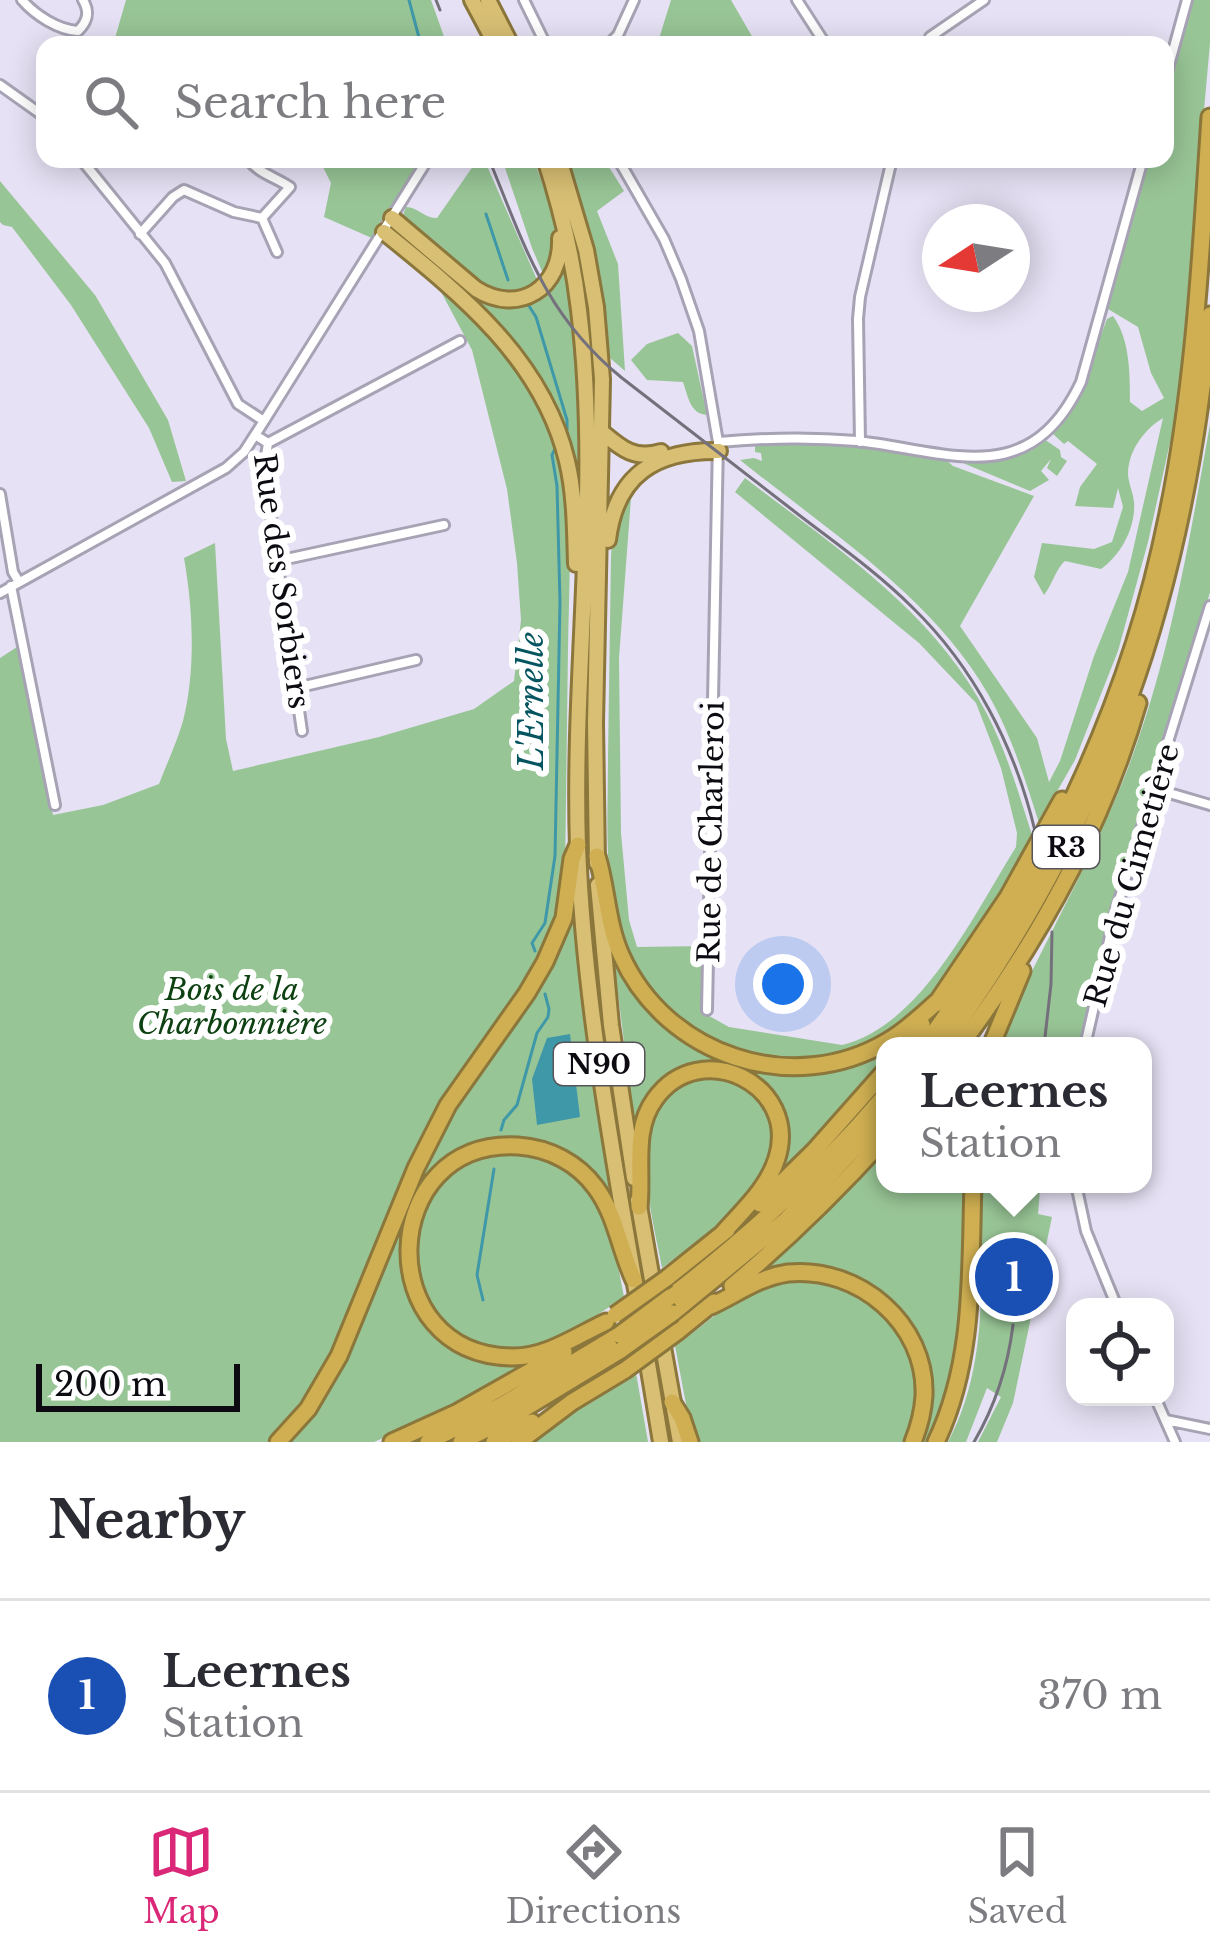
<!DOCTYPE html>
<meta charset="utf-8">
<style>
body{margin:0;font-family:"Libre Baskerville",serif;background:#f2f2f3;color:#2b2b33}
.controls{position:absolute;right:36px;bottom:36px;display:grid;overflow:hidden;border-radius:24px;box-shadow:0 6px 30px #0003}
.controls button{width:108px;height:108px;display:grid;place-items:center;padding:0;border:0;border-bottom:3px solid #e1e1e2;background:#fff;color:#2b2b33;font:60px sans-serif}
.compass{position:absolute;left:922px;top:204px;width:108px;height:108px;border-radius:50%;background:#fff;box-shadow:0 6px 30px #0003;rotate:258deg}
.scale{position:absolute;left:36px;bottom:30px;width:204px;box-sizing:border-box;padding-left:12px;border:6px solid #0d0b11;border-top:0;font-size:33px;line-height:42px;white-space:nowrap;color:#0d0b11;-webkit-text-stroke:9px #fff;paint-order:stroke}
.you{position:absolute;left:783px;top:984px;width:42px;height:42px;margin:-30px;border:9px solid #fff;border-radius:50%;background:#1a73e8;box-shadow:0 0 0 18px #1a73e833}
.badge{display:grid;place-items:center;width:78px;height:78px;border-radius:50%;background:#db2777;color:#fff;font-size:39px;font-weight:700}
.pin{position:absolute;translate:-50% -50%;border:6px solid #fff;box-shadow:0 3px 12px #0006}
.popup{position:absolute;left:876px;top:1037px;width:276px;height:156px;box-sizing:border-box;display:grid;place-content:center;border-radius:24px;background:#fff;filter:drop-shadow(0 3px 9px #0005);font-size:39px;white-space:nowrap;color:#7c7c81}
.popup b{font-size:45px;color:#2b2b33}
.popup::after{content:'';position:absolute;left:50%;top:100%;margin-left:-24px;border:24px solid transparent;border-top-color:#fff}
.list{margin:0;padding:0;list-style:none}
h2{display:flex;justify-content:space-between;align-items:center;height:156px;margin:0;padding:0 48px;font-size:51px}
h2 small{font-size:39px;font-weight:400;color:#7c7c81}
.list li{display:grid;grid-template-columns:78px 1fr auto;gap:36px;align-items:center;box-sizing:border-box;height:192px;padding:0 48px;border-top:3px solid #e1e1e2}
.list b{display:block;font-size:45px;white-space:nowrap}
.list p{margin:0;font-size:39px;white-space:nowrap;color:#7c7c81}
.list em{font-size:39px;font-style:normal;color:#7c7c81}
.icon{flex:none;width:66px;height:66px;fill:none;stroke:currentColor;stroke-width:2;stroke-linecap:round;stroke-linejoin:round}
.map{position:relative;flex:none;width:1210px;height:1442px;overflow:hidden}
.search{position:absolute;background:#fff;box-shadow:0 6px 30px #0003;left:36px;right:36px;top:36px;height:132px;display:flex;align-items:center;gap:30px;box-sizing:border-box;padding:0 42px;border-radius:24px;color:#7c7c81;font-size:45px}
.sheet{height:348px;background:#fff}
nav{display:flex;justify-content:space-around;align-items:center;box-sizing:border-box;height:168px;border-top:3px solid #e1e1e2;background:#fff;font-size:33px;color:#7c7c81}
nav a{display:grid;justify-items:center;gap:6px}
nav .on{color:#db2777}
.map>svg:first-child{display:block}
</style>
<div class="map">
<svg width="1210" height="1442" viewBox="0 0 1210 1442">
<rect width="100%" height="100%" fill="#e6e1f4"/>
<path fill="#98c596" d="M126,0h305l16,45h-334z
M671,0h60l26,45h-100z
M1191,0h19v43l-33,368 -29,131 -30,109 -43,109 -36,63c-14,-44 -28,-89 -51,-129 -56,-98 -161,-164 -248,-234l14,-2 8,3 -1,-8 -6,-1v-9c64,-3 128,5 191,17l7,6 81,30 -74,130 77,112 12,44 11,-21 34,-105 34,-84 35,-154c-18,11 -34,31 -35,55 0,9 5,19 6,29 2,25 -13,53 -33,67l-36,-8c-8,6 -13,24 -21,34l-10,-18 8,-34 52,6 18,-7 11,-35 -5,-19 -5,20 -38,-2 5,-19 17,-23 -29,-23 -4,3 -12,-11 21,-24 34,-90 6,-3c17,23 17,58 17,86l12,9 22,-13 -13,-25 -13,-46 -30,-18 40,-150h17v-65z
M319,159h104l-49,80 -50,-22 7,-34z
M478,159h6l54,123c-36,27 -64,-3 -92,-26 -15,-12 -31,-24 -44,-38l4,-11c12,0 19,12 31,11z
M502,159h32c8,28 29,69 20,99 -2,7 -7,12 -10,18l-12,-28z
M568,159h36l20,32 -27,20 21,53 7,107 -15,-13 -10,-81z
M0,181l95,114 73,125 18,61 -14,1 -23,-54 -78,-123 -59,-78 -9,-2 -3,-3z
M395,228l82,66 37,9 50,-45 13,109 1,136 -35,-114 -152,-157z
M439,288c43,39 86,78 109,134 29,71 21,150 20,226 -1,76 -2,152 -3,228l-5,33 -9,27 -16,30 -91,135 -119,266c-16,28 -34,53 -58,75h-267v-784l17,-11 36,168 50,-10 56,-21c8,-21 18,-42 24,-63 13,-52 10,-112 1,-163l31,-15 11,196 7,32 146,-34 95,-28 40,-28 7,-61 -4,-57 -10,-74 -35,-139z
M678,333l14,13 15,69c-17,-1 -19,-19 -24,-33l-36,-2 -16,-20 16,-16z
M1210,424v168l-30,108 -45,131 -26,93 -27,122h-85c39,-90 89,-174 126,-265 45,-113 66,-237 87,-357z
M1044,439l16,11 1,7 6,4 -10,15 -10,-8 4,-9 -10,12 8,9 -19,11 -67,-28 45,-6z
M745,478c90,69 189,133 242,236 20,39 32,80 45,121 -17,36 -37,69 -59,103 -12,17 -22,36 -35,53 -37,45 -95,71 -152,69 -27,-1 -56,-7 -78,-21 -39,-25 -73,-56 -87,-101 -18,-59 -13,-121 -13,-181 1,-67 2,-134 3,-201l2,-28 19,-43 -13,173 2,175 8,87 8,27 67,-1 -2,66 27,15 113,18c80,-19 133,-133 174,-198l1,-14 -16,-65 -25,-65 -57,-60 -184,-151z
M573,904l13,136 26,168 -10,-17 -63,-45 -92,17 -44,80 3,37 37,57 102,19 -96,53 -75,33h-92l18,-19 117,-249z
M611,938l42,73 101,56 131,-20v15l-75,85 -42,41 16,-42 -29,-66 -71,-10 -48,67z
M724,1075c7,4 18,7 25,13 2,1 10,12 12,14 49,67 -54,132 -99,166 -10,-57 -44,-165 33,-191 8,-2 20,-1 29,-2z
M885,1148v36h84l-8,161 -30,97h-14l7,-21 -9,-80 -61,-61 -102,-1z
M528,1153c78,25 82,72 96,144l-52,35 -36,15 -19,4 -51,-11 -24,-17 -26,-46v-53l20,-37 13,-12 27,-16 15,-5z
M980,1184h77l-3,9 -14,-3 -2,24 14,3 -39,186 -16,39h-19l23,-45 -14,-9 -21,54h-18c42,-78 33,-172 32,-258z
M787,1279c12,1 25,0 38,2 9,2 17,7 26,11 59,27 78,91 56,150h-210l-8,-22 -14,-74c38,-27 63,-55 112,-67z
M636,1373l12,69h-120l29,-21z"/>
<path fill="#3f98a8" d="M570,1034l10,83 -43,8 -5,-46 15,-41z"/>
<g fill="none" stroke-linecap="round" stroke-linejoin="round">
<path stroke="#3f98a8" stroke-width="3" d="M409,0l12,45
M486,214l22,66
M529,306l7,11 31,103v10
M535,951l-3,-8 13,-20 10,-67 5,-254 -3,-116 -5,-31 3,-6
M501,1130l3,-10 13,-15 20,-72 11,-16 1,-8 -4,-15
M483,1300l-6,-25 17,-106"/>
<defs>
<path id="minor" d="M22,0c13,15 36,30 56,31 10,-10 12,-19 5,-31
M524,0l22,45
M797,0l29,45
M930,37l54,-37
M608,45l10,-10 16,-35
M1165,80l22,-80
M0,85l45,32
M81,159l84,104 73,141 26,17
M618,159l46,80 17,40 18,52 19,111 -11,568
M262,218l15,34
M140,234l33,-37 11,-7 50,22 28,6 28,-31c-15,-10 -32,-14 -42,-28
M255,435l13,8 -4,26 38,262
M719,442c45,-4 92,-5 138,-1 92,10 172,51 224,-59l62,-223
M860,442l-2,-123 2,-22 32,-138
M268,443l192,-102
M0,494l13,78 6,10
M277,561l167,-36
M11,586l44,219
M0,593l226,-125 18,-16 20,-31 164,-262
M296,688l120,-28
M1152,788l58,17
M1085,1046l31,-136 94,-304
M1076,1184l10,47 31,76
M1155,1397l20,45
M1166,1420l44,9"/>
<path id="trunk" d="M472,0l24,45
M488,0l23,45
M545,159c16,49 28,99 34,151 22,178 -7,358 -1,537 6,154 35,307 61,460
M559,159l27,91 10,57 6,72 -7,344 2,140
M392,218l84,71c43,27 86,-1 84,-51
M384,232c78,63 159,128 183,229 8,33 8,69 9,103
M603,433c19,16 32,27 58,19
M608,540c8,-66 48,-90 111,-89
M598,885l13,140 23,153
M638,1200l17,97
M661,1336l19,106
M645,1346l16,96"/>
<path id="motorway" d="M597,856c10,33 10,68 24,99 45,101 172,143 267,86 19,-11 35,-27 51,-41
M936,1004l72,-107 54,-97
M905,1046l17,-22
M924,1046c116,-158 204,-335 243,-528 28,-132 34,-267 43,-401
M942,1046c165,-226 243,-453 268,-731
M960,1046c77,-103 142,-219 178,-343
M991,1046l31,-75
M760,1204l55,-54 70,-79
M639,1207c4,-36 -7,-77 16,-108 45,-63 145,-15 122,59 -9,30 -34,52 -54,75
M667,1278l60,-48
M732,1286c55,-46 105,-95 153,-148
M670,1297c79,-61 151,-126 215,-202
M711,1306c26,-12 48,-29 77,-33 71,-7 139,51 136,123 -1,16 -5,31 -11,46
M673,1313l113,-93 99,-103
M606,1322c-30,14 -59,35 -93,35 -143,-1 -136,-219 5,-211 31,2 60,17 78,42 20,27 24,62 38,92
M677,1332l37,-30
M672,1402l10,16 8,24
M278,1442l30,-33 31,-53 77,-188 32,-63 79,-112 18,-31 19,-44 8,-59 6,-14
M392,1442l66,-30 106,-60
M428,1442l74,-37 117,-70
M461,1442l48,-24 112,-68
M494,1442l38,-20
M519,1442l53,-40 53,-32
M936,1442c39,-82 34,-170 37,-258"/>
</defs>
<use href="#minor" stroke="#a7a3b4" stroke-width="14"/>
<use href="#trunk" stroke="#8b763b" stroke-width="20"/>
<use href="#motorway" stroke="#8b763b" stroke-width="21"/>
<use href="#minor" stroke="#fff" stroke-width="8"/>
<use href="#trunk" stroke="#d8bf74" stroke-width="14"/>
<use href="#motorway" stroke="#cfaf52" stroke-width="15"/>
<path stroke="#74717d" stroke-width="3" d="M436,0l4,10
M489,159c36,88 56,156 133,219 56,43 112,87 168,130 41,32 85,62 122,99 62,60 103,140 123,224
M1044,1046l7,-62 1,-52
M1028,1199l2,-15
M974,1442c21,-36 34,-76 39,-117"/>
<defs>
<path id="motorway-bridge" d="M615,1315l52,-37
M619,1335l51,-38
M621,1350l52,-37
M625,1370l52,-38"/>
</defs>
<use href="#motorway-bridge" stroke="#8b763b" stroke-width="21" stroke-linecap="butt"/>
<use href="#motorway-bridge" stroke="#cfaf52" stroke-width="15"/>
</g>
<g text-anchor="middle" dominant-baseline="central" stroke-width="12" stroke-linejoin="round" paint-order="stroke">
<g fill="#fff" stroke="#565458" stroke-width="3">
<rect x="1033" y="826" width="66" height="42" rx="9"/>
<rect x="554" y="1043" width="90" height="42" rx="9"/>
</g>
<g font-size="27" font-weight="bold" fill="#0d0b11">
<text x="1066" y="847">R3</text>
<text x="599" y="1064">N90</text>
</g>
<g font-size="30" fill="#0d0b11" stroke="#fff">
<text transform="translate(282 581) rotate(82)">Rue des Sorbiers</text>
<text transform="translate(711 832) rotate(-89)">Rue de Charleroi</text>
<text transform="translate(1132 875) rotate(-74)">Rue du Cimetière</text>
</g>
<g font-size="30" font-style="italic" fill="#0d4111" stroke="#fff">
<text x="232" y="989">Bois de la<tspan x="232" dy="34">Charbonnière</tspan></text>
</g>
<g font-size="33" font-style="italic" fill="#055561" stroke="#fff">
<text transform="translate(531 701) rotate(-90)">L'Ernelle</text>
</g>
</g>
</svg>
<div class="controls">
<button><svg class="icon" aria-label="locate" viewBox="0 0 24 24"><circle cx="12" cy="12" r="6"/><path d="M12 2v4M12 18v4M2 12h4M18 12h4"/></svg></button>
</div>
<svg class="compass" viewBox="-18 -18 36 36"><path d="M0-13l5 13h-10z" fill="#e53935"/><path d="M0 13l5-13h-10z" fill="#7c7c81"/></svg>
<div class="scale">200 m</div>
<div class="you"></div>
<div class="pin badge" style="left:1014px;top:1277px;background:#1a4fb4">1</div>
<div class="popup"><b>Leernes</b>Station</div>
<div class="search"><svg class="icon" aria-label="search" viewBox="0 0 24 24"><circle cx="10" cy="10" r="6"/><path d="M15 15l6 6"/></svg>Search here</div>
</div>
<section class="sheet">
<h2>Nearby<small></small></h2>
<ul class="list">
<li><span class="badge" style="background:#1a4fb4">1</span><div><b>Leernes</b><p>Station</p></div><em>370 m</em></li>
</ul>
</section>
<nav>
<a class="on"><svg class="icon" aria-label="map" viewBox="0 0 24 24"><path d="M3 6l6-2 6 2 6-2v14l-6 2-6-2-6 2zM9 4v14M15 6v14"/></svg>Map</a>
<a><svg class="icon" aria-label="directions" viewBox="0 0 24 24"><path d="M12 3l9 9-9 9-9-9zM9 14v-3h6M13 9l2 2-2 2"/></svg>Directions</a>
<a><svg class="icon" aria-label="saved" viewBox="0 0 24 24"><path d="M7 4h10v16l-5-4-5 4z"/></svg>Saved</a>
</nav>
